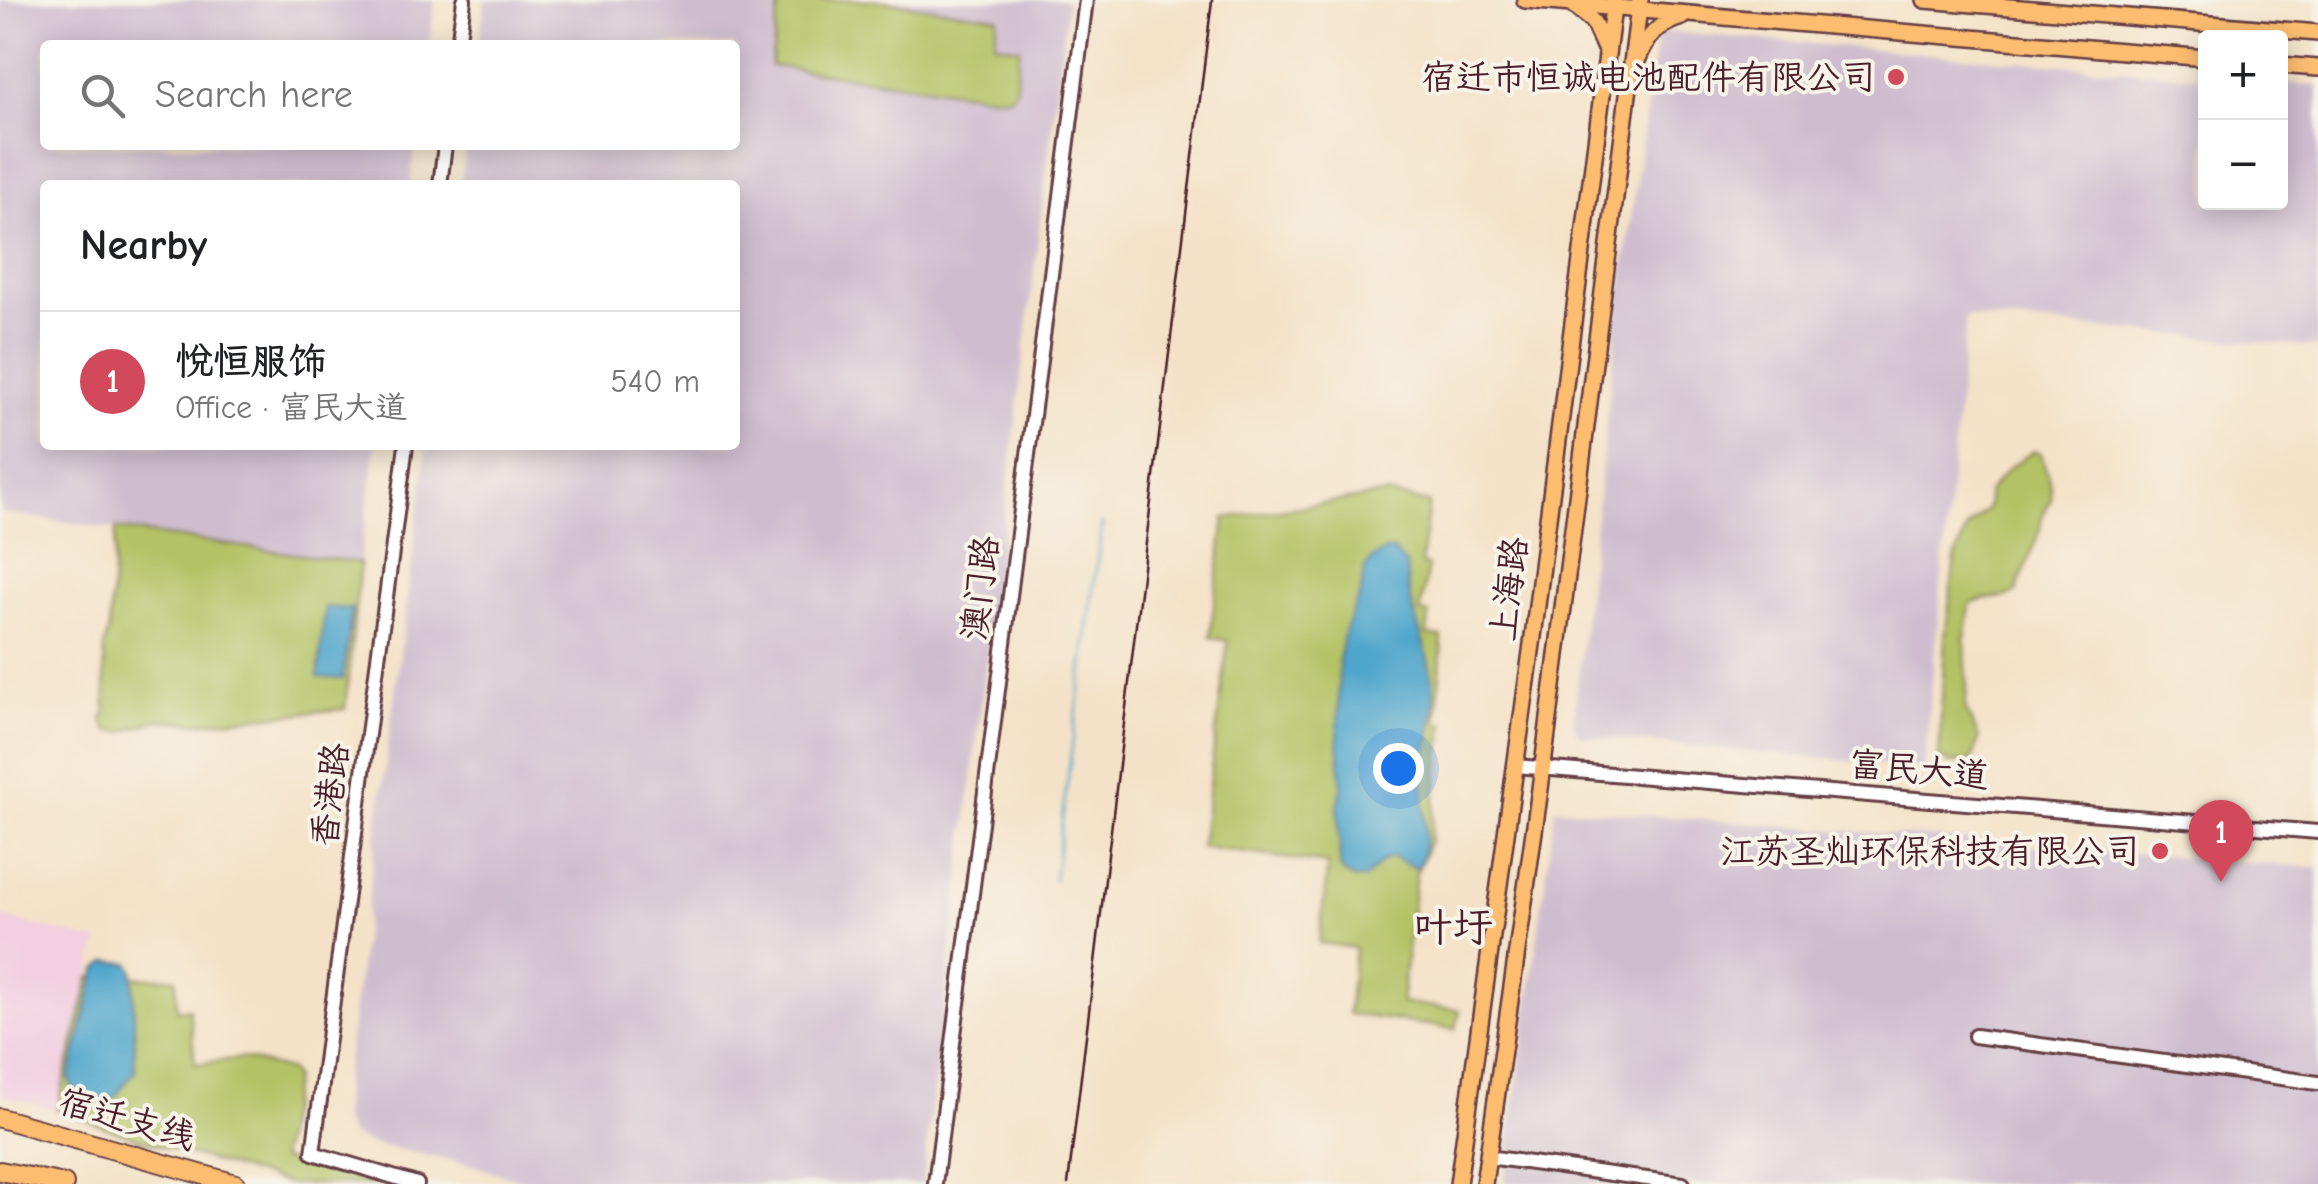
<!DOCTYPE html>
<meta charset="utf-8">
<style>
body{margin:0;font-family:"Comic Neue","LXGW WenKai TC",sans-serif;background:#f2f2f2;color:#202124}
.controls{position:absolute;right:30px;top:30px;display:grid;overflow:hidden;border-radius:10px;box-shadow:0 5px 25px #0003}
.controls button{width:90px;height:90px;display:grid;place-items:center;padding:0;border:0;border-bottom:2px solid #e0e0e0;background:#fff;color:#202124;font:50px sans-serif}
.you{position:absolute;left:1398px;top:768px;width:35px;height:35px;margin:-25px;border:8px solid #fff;border-radius:50%;background:#1a73e8;box-shadow:0 0 0 15px #1a73e833}
.badge{display:grid;place-items:center;width:65px;height:65px;border-radius:50%;background:#d1495b;color:#fff;font-size:32px;font-weight:700}
.pin{position:absolute;translate:-50% -82px;filter:drop-shadow(0 2px 5px #0008)}
.pin::after{content:'';position:absolute;top:52px;width:35px;height:30px;background:inherit;clip-path:polygon(0 0,100% 0,50% 100%)}
.list{margin:0;padding:0;list-style:none}
h2{display:flex;justify-content:space-between;align-items:center;height:130px;margin:0;padding:0 40px;font-size:42px}
h2 small{font-size:32px;font-weight:400;color:#757577}
.list li{display:grid;grid-template-columns:65px 1fr auto;gap:30px;align-items:center;box-sizing:border-box;height:140px;padding:0 40px;border-top:2px solid #e0e0e0}
.list b{display:block;font-size:38px;white-space:nowrap}
.list p{margin:0;font-size:32px;white-space:nowrap;color:#757577}
.list em{font-size:32px;font-style:normal;color:#757577}
.icon{flex:none;width:55px;height:55px;fill:none;stroke:currentColor;stroke-width:2;stroke-linecap:round;stroke-linejoin:round}
.map{position:relative;flex:none;width:2318px;height:1184px;overflow:hidden}
.search{position:absolute;background:#fff;box-shadow:0 5px 25px #0003;left:40px;top:40px;width:700px;height:110px;display:flex;align-items:center;gap:25px;box-sizing:border-box;padding:0 35px;border-radius:10px;color:#757577;font-size:38px}
.panel{position:absolute;background:#fff;box-shadow:0 5px 25px #0003;left:40px;top:180px;width:700px;height:270px;border-radius:10px}
.map>svg:first-child{display:block}
</style>
<div class="map">
<svg width="2318" height="1184" viewBox="0 0 2318 1184">
<rect width="100%" height="100%" fill="#f7f3e8"/>
<filter id="ink" filterUnits="userSpaceOnUse"><feTurbulence type="fractalNoise" baseFrequency=".01" numOctaves="2"/><feDisplacementMap in="SourceGraphic" scale="20" xChannelSelector="R" yChannelSelector="G"/><feConvolveMatrix kernelMatrix="1 2 1 2 8 2 1 2 1" color-interpolation-filters="sRGB"/></filter>
<filter id="wash" filterUnits="userSpaceOnUse"><feTurbulence type="fractalNoise" baseFrequency=".0048" numOctaves="4" result="noise"/><feDisplacementMap in="SourceGraphic" scale="40" xChannelSelector="R" yChannelSelector="G"/><feGaussianBlur stdDeviation="2.25" result="paint"/><feColorMatrix in="noise" values="0 0 0 0 0 0 0 0 0 0 0 0 0 0 0 0 0 1.4 0 .05"/><feComposite in="paint" operator="in"/></filter>
<g filter="url(#wash)">
<rect width="100%" height="100%" fill="#f4e2c8"/>
<path fill="#f2cfe1" d="M0,916l98,25 -41,169 -57,-15z"/>
<path fill="#cfbdcf" d="M0,0h435l-6,45h-384v100h371l-6,40h-365v260h331l-16,118 -360,-50z
M485,0h581l1,3 -145,1181h-388l-63,-19 -102,-22 -18,-8 -8,-14 1,-36 83,-640h308v-260h-274l5,-40h269v-100h-256z
M1658,31l547,46 1,125h74l1,-119 37,3v261l-352,-30 -42,451 -343,-32 -8,-9 48,-439z
M1555,808l763,60v316h-814z"/>
<path fill="#b3c265" stroke="#7e7048" stroke-width="2.5" d="M780,0h95l123,17 -3,27 25,4 -5,42 -5,7h-11l-228,-31z
M2033,451l8,2 10,35v13l-9,15 -2,13 -24,63c-11,9 -30,3 -46,12l-5,36 2,49 -2,19 14,30 -7,23 -21,2 -12,-4 6,-121 10,-79 12,-31 21,-20v-16l21,-24z
M1387,494l42,9 -8,61 7,2 -8,46 9,2 -2,21 15,2 -5,85 7,2 -14,117 -14,33 -15,129 59,7 -4,19 -108,-15 7,-66 -36,-5 9,-79 -127,-17 27,-206 -18,-4 15,-119z
M116,529l244,34 -15,146 -151,14 -36,-3 -35,12 -15,-1 -6,-12 4,-7 -2,-64 5,-20z
M90,977l86,1 1,32 12,-2 6,56 47,-6 47,12 5,7 -14,82 99,25h-89l-143,-42 -90,-32z"/>
<path fill="#50a6cc" stroke="#4d627c" stroke-width="2.5" d="M1386,551h7l13,13c1,42 21,78 27,120 5,29 -5,56 -9,84 -5,33 9,66 -6,99l-3,1 -23,-11 -9,4 -19,18h-12l-10,-8 -2,-8 -2,-56 4,-20 -4,-47 1,-81 6,-29 15,-35 5,-27 9,-11z
M325,607l27,2 -9,70 -25,-2z
M108,961l21,2 4,7 2,101 -22,28c-21,4 -38,2 -44,-21l28,-109z"/>
<g fill="none" stroke-linecap="round" stroke-linejoin="round">
<path stroke="#50a6cc" stroke-width="2.5" d="M1054,880l48,-356"/>
</g>
</g>
<g filter="url(#ink)">
<g fill="none" stroke-linecap="round" stroke-linejoin="round">
<defs>
<path id="minor" d="M458,45l6,-45
M440,185l5,-40
M406,445l-93,708 104,31
M1515,766l803,66
M1975,1036l343,47
M1488,1157l195,27
M935,1184l151,-1184"/>
<path id="major" d="M1525,0l681,58
M1925,0l393,33
M1574,6l19,16 13,29
M1637,61c9,-24 21,-37 45,-44
M2280,65l38,3
M1458,1184l75,-547 81,-637
M1484,1184l56,-395 100,-789"/>
<path id="highway" d="M0,1118l236,66
M0,1171l64,13"/>
</defs>
<use href="#minor" stroke="#643c43" stroke-width="18"/>
<use href="#major" stroke="#643c43" stroke-width="20"/>
<use href="#highway" stroke="#643c43" stroke-width="22"/>
<use href="#minor" stroke="#fff" stroke-width="12"/>
<use href="#major" stroke="#fcbd6f" stroke-width="15"/>
<use href="#highway" stroke="#fcbd6f" stroke-width="18"/>
<path stroke="#4a1f2b" stroke-width="2.5" d="M1068,1184l144,-1184"/>
</g>
</g>
<g fill="#d1495b" stroke="#f7f3e8" stroke-width="4">
<circle cx="1896" cy="77" r="10"/>
<circle cx="2160" cy="851" r="10"/>
</g>
<g text-anchor="middle" dominant-baseline="central" stroke-width="8" stroke-linejoin="round" paint-order="stroke">
<g font-size="35" fill="#4a1f2b" stroke="#f7f3e8" text-anchor="end">
<text x="1876" y="77">宿迁市恒诚电池配件有限公司</text>
<text x="2140" y="851">江苏圣灿环保科技有限公司</text>
</g>
<g font-size="35" fill="#4a1f2b" stroke="#f7f3e8">
<text transform="translate(980 588) rotate(-83)">澳门路</text>
<text transform="translate(1509 589) rotate(-83)">上海路</text>
<text transform="translate(1919 770) rotate(5)">富民大道</text>
<text transform="translate(330 795) rotate(-83)">香港路</text>
<text transform="translate(127 1119) rotate(16)">宿迁支线</text>
</g>
<g font-size="40" fill="#4a1f2b" stroke="#f7f3e8">
<text x="1453" y="928">叶圩</text>
</g>
</g>
</svg>
<div class="controls">
<button>+</button>
<button>−</button>
</div>
<div class="you"></div>
<div class="pin badge" style="left:2221px;top:882px">1</div>
<div class="search"><svg class="icon" aria-label="search" viewBox="0 0 24 24"><circle cx="10" cy="10" r="6"/><path d="M15 15l6 6"/></svg>Search here</div>
<section class="panel">
<h2>Nearby<small></small></h2>
<ul class="list">
<li><span class="badge">1</span><div><b>悦恒服饰</b><p>Office · 富民大道</p></div><em>540 m</em></li>
</ul>
</section>
</div>
